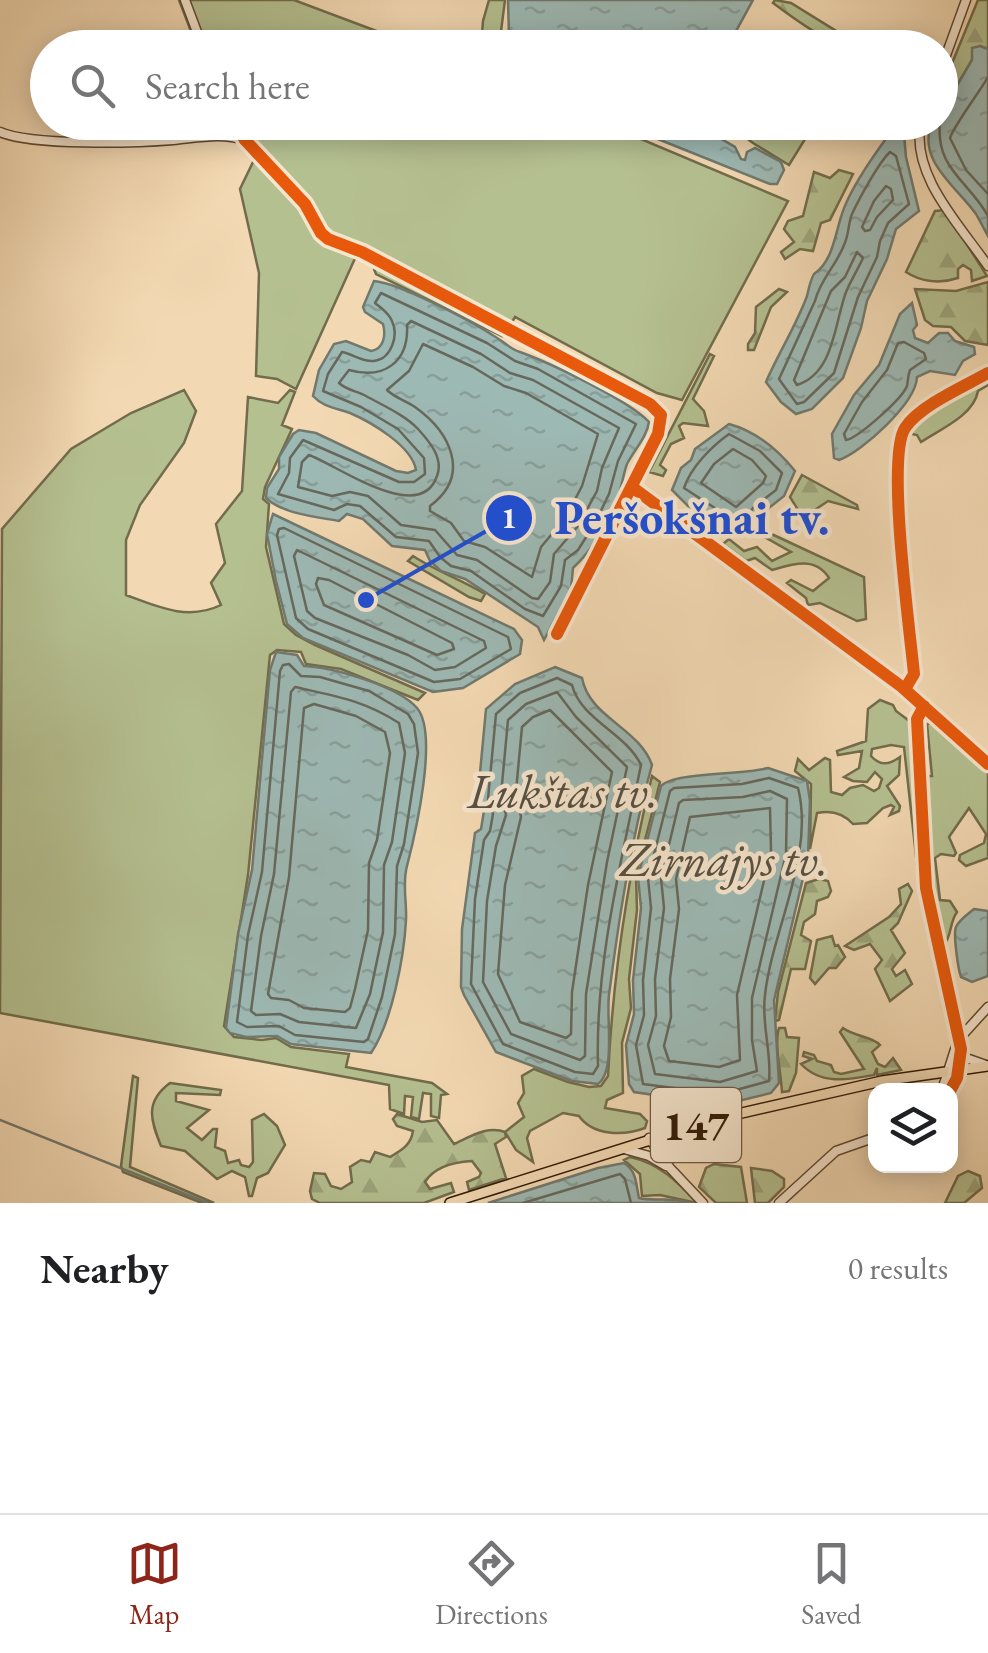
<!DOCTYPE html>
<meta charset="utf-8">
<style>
body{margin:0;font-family:"EB Garamond",serif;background:#f2f2f2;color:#202124}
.controls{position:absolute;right:30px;bottom:30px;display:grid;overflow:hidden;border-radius:20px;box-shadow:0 5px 25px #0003}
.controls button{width:90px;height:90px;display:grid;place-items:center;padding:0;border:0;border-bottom:2px solid #e0e0e0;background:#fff;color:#202124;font:50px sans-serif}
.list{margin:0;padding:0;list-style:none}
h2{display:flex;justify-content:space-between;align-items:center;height:130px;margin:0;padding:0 40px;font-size:42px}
h2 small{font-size:32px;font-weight:400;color:#757577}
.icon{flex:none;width:55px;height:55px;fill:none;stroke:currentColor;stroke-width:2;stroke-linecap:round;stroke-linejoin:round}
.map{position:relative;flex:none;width:988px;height:1203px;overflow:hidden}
.search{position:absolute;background:#fff;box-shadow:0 5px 25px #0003;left:30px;right:30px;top:30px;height:110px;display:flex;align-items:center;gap:25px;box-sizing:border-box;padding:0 35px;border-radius:55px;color:#757577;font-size:38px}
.sheet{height:310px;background:#fff}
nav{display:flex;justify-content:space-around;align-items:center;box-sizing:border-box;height:140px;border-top:2px solid #e0e0e0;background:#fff;font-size:28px;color:#757577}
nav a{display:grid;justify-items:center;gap:5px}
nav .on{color:#8f2418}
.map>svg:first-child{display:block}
</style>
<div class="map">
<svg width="988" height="1203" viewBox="0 0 988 1203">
<defs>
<pattern id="forest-firs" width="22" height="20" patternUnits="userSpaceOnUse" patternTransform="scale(2.5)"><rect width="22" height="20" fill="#b5c091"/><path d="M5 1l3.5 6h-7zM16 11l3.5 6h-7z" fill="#9ca47c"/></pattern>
<pattern id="water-ripples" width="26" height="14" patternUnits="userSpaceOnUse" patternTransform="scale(2.5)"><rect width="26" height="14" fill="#9db9b4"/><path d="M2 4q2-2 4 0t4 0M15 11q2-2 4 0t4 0" fill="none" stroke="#889e99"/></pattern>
</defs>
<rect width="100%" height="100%" fill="#f3d9b3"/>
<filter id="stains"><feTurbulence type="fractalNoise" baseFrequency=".002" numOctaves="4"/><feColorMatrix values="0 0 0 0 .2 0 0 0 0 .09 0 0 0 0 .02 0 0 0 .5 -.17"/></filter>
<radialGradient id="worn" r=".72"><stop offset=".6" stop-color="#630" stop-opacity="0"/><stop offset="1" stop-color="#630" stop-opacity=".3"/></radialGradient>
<path fill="#b5c091" stroke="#726c4c" stroke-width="2.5" d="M179,0h115l125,47h-222z
M489,0h16l-6,47h-18l2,-26z
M275,122l328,1 185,78 -106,199 -25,-7 -142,-76 -6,10 -146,-80 -32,-13 -49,-64 -39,-40z
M726,123h89l-26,42 -36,-22z
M255,158l46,51 12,25 10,11 34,9 -61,135 -19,-10 -21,-3 3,-103 -19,-84z
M377,264l128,67 -3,5 -126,-62 -2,-5z
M710,354l4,2 -21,43 11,12 4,15 -25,-3 -4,3 5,12 -13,6 -11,21 6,5 -3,6 -14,-4z
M988,376v9l-10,6c-4,24 -37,38 -57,51l-4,-7 -10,-2 15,-17z
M184,390l12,21 -12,32 -44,62 -14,35v55c32,12 62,26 95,10l-10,-22 14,-20 -9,-39 26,-33 6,-94 30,6 12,-13 5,2 -13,33 10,4 -27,58 -2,12 6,5 -3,43 18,77 12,11 19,10 110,48 -7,7 -77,-31 -35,-5 -5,-12 -24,-2 -7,5 -22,220 -24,151 10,11 28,3 14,-2 15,9 58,7 -3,13 86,16 15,11 -6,1 -2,23 -8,-2v-22l-8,-1 -4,26 -8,-2 2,-20 -8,-1 -1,18 -14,-5 -1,-24 -389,-72 2,-484 69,-80 60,-36z
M765,531l99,46 2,42 -9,2 -37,-18 -12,2 -2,-7 -19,-15 4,-3 22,11 16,-13c-14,-22 -36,-14 -57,-8l-17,-12 -9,3 -23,-17 6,-5 15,12 13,-4 15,14 19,-9 -30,-17z
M413,556c23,15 49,24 72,38l-4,7 -12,-4 -61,-36z
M880,700l13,5 3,6 16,12 8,144 -3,-2 -13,-118 -13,-2 -19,4 -1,7c9,10 18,9 29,1l-1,18 -12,11 13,20 -1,5 -9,4 4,-8 -3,-2 -8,3 -16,15 -14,1c-9,-10 -22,-14 -36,-11l-7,36 1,-65 -16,-13 3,-12 11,11 16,-12 5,2 1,32 11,3 8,-7 13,-3 11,6 5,-3 3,-9 -7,-7 -8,10 -14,-1 -9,-4 15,-9 3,-17 -24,4 -1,-4 29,-10 2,-32z
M932,723l56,48v87l-22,8 -7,-6 1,-5 24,-12 2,-9 -17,-26 -20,29 7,16 -2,3 -13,-2 -6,4 5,42 10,1 7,11c-8,11 -5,25 -14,34 -17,-64 -18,-130 -22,-197l6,27h5l-5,-52z
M652,776l8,6 -24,93 1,35 -8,69 2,29 -9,35 1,50 -16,7 -2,8 35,6 7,7 -2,7c-21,8 -52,8 -66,-12l-16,-3 -33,18 -3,7 6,24 -17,-12 -11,-18 19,-15 -6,-14 6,-10 -2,-17 12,-7 34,13 21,5 12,-1 7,-10c5,-102 20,-201 44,-300z
M133,1076l5,2 -8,89 84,36h-12l-79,-31 -2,-6z
M170,1083l51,7 -1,5 -44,-2v8l33,9 -22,18 15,12 11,-11h4l-2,18 10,4 3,12 11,-3 2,5 8,2 4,-5 -1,-42 12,-6 13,12 8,19 -17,28 -11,5 -5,18h-3l-4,-19 -13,-6 -15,8 -32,-28 -24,-5c-10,-25 -17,-44 9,-63z
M667,1100l51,6 16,-3 1,4 -78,18 -2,-9z
M630,1157c29,6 48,25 67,46l-37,-8 -18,1 -2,-22 -16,-14z"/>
<path fill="url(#forest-firs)" stroke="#726c4c" stroke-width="2.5" d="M775,0l16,3 71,44c-31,1 -64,-26 -89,-44z
M978,0h10v49l-8,-3 -39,67v-23z
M839,170l14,4 -23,46 -9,3 -8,28 -13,-2 -15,10 -4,-7 13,-10 -10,-13 4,-8 15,-5 11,-44 16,6z
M945,210l42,66 -15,5 -1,-11 -8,-5 -5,4v9c-18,6 -37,4 -52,-6l29,-61z
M988,282v63l-23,-4 -14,-14 -18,-1 -8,-6 -10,-31 41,2z
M779,289l8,3 -16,15 -17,43h-6v-6l7,-11 1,-26z
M802,475l55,30 1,4 -30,-8 -25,17 -13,-21z
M819,879l9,2 3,10 -3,6 -11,4 -2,13 -11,8 -3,13 10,6 -6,28h-14l-12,51 -4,1 3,-29 28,-109z
M908,884l4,7 -14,32 -7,7 14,23 -13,16 4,7 9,-6 7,14 -22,17 -15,-32 7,-9 -12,-16 -16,6 -9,-4 44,-29 12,-13 -2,-15z
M832,936l3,10 3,-1 7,12 -9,11h-7l-14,16 -5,-6 7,-38z
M779,1028h6l2,9 12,1 -3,35 -7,18 -7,1c-1,-19 -8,-48 -3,-64z
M843,1028c12,9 29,8 37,17l-8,7 6,12 7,3 8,-9 8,12 -24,5v-7l-3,7c-27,5 -53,10 -73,-11l11,-5 -9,-3 1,-4 10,3 3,6 14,4 3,7 7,2 23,-5 -24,-37z
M397,1114l25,8 15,-2 17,24c16,-7 34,-19 51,-12l1,5 -11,7 11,34 -37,12 -2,-8 12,-5 2,-4 -9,-12c-17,1 -38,6 -47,21l5,7 21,-6 3,9 -30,11h-104l-8,-4 -2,-8 4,-18 11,1 6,12 10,3 11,-7 -2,-15 11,-7 9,2 5,-10 15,5c12,-7 21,-12 23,-26l-16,-5 -4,-7z
M714,1164l27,3 6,36h-31l-17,-16 7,-19z
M751,1168l21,3 12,8v8l-16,16h-13z
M968,1171l12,5 2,12 -18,15h-19l13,-27z"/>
<path fill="url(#water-ripples)" stroke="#71796e" stroke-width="2.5" d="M508,0h245l-18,33 -3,14h-227l4,-10z
M980,46l8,3v187c-4,-7 -8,-15 -12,-22 -19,-27 -60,-54 -44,-91l8,-1 1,-9 31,-53v-12z
M898,122l5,1 3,34 13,54 -23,18 -9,30 -20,42 -6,27 -18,50 -31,31 -16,5 -15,-12 -15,-20c12,-28 30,-56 41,-86 2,-8 3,-15 7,-22 18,-12 21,-38 27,-57 8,-29 39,-70 57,-95z
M618,123h86l4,8 27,16 6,12 4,1 2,-8 8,-4 26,14 3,8 -7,14h-7z
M374,281c25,2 97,40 120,55 9,5 16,13 26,16 28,10 110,49 129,70 -2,15 -15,28 -22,42 -4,11 -5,21 -8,31 -9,28 -27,55 -46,73l-2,21 -27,51 -6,-13 -73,-48 -24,-8 -11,-10 -5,-11 -33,-4 -29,-27 -16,-5 -8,7c-22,-4 -56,-7 -73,-23l1,-10 12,-19v-12l14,-23 6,-4 17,3 80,38 12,2 8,-3c-4,-24 -45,-48 -66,-57 -14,-5 -27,-6 -37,-17l6,-26 15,-26 12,-3 25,10c13,-2 15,-16 12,-27l-18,-12 -2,-5z
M912,303l5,22 -4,5 2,8 13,5 11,-10h9l7,8 19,6 1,7 -12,7 -8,14 -25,-4 -13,6c-1,26 -54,74 -78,83l-5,-2 -2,-24 22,-39 25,-30 21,-51z
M729,424c26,7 49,26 66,47l-11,25 -24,19 -10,17 -8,4 -54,-30 -16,-16 9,-22 10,-8 4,-11z
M273,514l241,115 8,11 -2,14 -57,34 -30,4 -130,-54 -16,-14 -11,-43 -9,-47z
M276,652l21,3 7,11c28,1 94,20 113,42 22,26 -2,127 -10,158 -5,18 0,36 -1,54 -2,37 -14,102 -35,133l-80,-9 -14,-8 -31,1 -16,-4 -4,-5 12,-94 14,-64 18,-200z
M555,667l27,11c7,39 57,50 70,87 -21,74 -33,153 -43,230 -3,22 7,76 -11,89l-26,-3 -76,-29 -32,-57 -3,-8 1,-58 13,-96 6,-4 3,-18 -7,-6 9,-96 29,-25z
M768,768l39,13 3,20 -2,56 -34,143 5,83 -8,10 -49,12 -88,-13 -5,-8 -3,-39 8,-31 -1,-34 8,-72 -3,-31 23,-91c12,-14 82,-11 107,-18z
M974,909l14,2v65l-16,6 -11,-5c-3,-8 -8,-44 -5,-50 3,-7 12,-13 18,-18z
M624,1163c13,8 12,22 15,35 18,4 31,-2 51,5h-202l110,-35z"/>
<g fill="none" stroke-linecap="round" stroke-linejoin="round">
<path stroke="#66685d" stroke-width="2.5" d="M988,77c-8,14 -35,50 -38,61l16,32 22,24
M940,122c-5,47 29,59 48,94
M890,152l6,4 13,48 -21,19 -8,18 -3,16 -19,40 -24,76 -30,29 -7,2 -18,-25 36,-78c5,-21 21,-35 29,-56 5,-10 4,-21 8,-31 7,-15 27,-52 38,-62z
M886,186l5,3 2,11 -16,17 -7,13 -5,1 -3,-4 12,-26z
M857,252l6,6c-6,13 -12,22 -17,34 -12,33 -12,81 -49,93l-3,-5 37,-89 14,-14z
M381,293l106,50 28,18 23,8 98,55 -18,37 -9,33 -14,29 -17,27 -13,10 -4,26 -18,30 -18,-7 -54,-38 -20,-5 -11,-9 -11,-16 -33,-4 -36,-31 -13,-2 -13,6 -56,-16 11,-21 1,-15 13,-18 96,42h15l11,-8 -1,-16 -26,-29 -37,-22 -38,-16 5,-17 14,-22c11,2 20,10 32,9 17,-2 25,-25 18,-40 -3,-8 -11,-13 -17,-18z
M411,321l70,33 29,19 23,7 86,48 -17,40 -5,23 -19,35 -24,28 -4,28 -12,17 -6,-1 -55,-38 -20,-5 -22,-25 -34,-5 -33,-29 -18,-4 -18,4 -34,-9 4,-25 7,-7c28,10 111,71 128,21 7,-18 -8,-35 -19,-47 -13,-14 -36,-24 -52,-33 -9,-5 -20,-6 -27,-13l10,-13c35,10 60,-8 58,-45z
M904,342l20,11 2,6 -16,11c-2,5 -2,11 -3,16 -5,13 -49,52 -61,54l-2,-6 18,-32 25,-32 11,-27z
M423,344l50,23 31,19 22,7 72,41 -16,52 -16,31 -25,30 -9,30 -47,-30 -21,-6 -13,-18 -21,-12v-5c42,-31 20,-74 -15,-99 -10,-7 -20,-9 -28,-17l22,-19z
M729,434l31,17 22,22 -6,17 -23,18 -12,17 -57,-37c7,-21 27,-41 45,-54z
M733,449l19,11 14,16 -3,7 -27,24 -35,-24 13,-19z
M284,528l224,109 3,12 -51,30 -26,3 -126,-53 -12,-11 -19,-83 2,-6z
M297,550l187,91 2,7 -31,19 -20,3 -27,-15 -93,-37 -8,-7 -13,-55z
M318,578l11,2 123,63 2,6 -17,6 -113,-50 -8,-21z
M289,664l12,12 19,1 49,14 39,23 6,10 4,29 -14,91 -7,22 -2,68 -13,63 -14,42 -4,3 -69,-7 -16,-9 -32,1 -10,-5 11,-87 14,-63 18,-201 3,-6z
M557,678l15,7c9,35 54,48 69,80 -20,98 -46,199 -43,301l-5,8 -18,-2 -72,-28 -32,-60 4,-85 9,-59 6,-9 3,-17 -5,-15 8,-85 24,-21z
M295,687c40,9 68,13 104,36l6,30 -13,89 -8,23 -1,67 -13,62 -14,34 -57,-6 -19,-8 -24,1 -5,-4 10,-75 13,-62 17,-182z
M557,692l19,25 51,50 -20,95 -21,132 -1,62 -5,4 -69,-26 -28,-52 4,-81 9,-55 10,-31 -5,-20 7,-75 18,-16z
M314,704l42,12 29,16 5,21 -13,87 -8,23 -1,67 -13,59 -5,19 -5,4 -41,-4 -15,-8 -18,-2 -3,-4 21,-117 15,-169z
M550,710l62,62 -24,113 -16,107 -1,42 -5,4 -46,-16 -22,-48 7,-89 16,-68 -5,-26 6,-64 11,-10z
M769,778l29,10c17,67 -26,142 -33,207 -4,30 7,57 4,86l-48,13 -78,-10 -7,-39 8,-30 -1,-35 8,-72 -3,-30 22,-87 4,-3 68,-4z
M770,791l17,8 -1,55 -34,144v42l5,31 -37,11 -65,-8 -7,-29 8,-29 -1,-37 9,-71 -3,-30 18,-75 4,-3 60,-3z
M770,808l1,43 -34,144 3,65 -21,7 -50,-6 -5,-15 7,-29 -1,-38 9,-70 -3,-30 14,-62z
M523,1203l97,-29 5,5 6,24"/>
<path stroke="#71796e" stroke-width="2.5" d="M0,1120l208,83"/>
<defs>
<path id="minor" d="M185,0l18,48
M940,72l26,-72
M234,122l11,18 60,64 16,29 7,6 34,13 288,152 11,11 -3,19 -101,200
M921,122c-11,53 39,103 67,144
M0,132c32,14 135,11 173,8 23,-2 49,-8 71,0
M632,487l270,200 86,77
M905,689l9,-15c-4,-43 -28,-217 -9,-246 14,-22 60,-42 83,-55
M924,706l-7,13 9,169 35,161 -4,29 -7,13
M961,1049l5,9 20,7
M942,1090l16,-50 30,-33
M649,1138l21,30 33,35
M624,1149l25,7 17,10
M779,1203l57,-52 40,-14"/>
<path id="major" d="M450,1203l270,-85 162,-37 106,-15"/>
</defs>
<use href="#minor" stroke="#604831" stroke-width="11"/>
<use href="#major" stroke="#2f1806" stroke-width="12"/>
<use href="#minor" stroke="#f7e6ce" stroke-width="8"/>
<use href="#major" stroke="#f3d9b3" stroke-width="9"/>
<defs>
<path id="cycleway" d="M234,122l11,18 60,64 16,29 7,6 34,13 288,152 11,11 -3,19 -101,200
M632,487l270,200 86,77
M905,689l9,-15c-4,-43 -28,-217 -9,-246 14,-22 60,-42 83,-55
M924,706l-7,13 9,169 35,161 -4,29 -7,13"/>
</defs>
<use href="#cycleway" stroke="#f7e6ce" stroke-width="19"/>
<use href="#cycleway" stroke="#e8590c" stroke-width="12"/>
</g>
<g text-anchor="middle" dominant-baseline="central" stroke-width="9" stroke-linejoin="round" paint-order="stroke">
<rect fill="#f7e6ce" stroke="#6b5642" stroke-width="2.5" x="651" y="1088" width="90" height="74" rx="8"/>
<g font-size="42" font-weight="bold" fill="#2f1806">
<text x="696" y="1125">147</text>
</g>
<g font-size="48" font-style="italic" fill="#565043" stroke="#f7e6ce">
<text x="563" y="791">Lukštas tv.</text>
<text x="724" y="859">Zirnajys tv.</text>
</g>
</g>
<path fill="none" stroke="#1d4ed8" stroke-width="4" d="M366 600L509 518"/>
<g fill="#1d4ed8" stroke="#f7e6ce" stroke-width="4">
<circle cx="366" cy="600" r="10"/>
<circle cx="509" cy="518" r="25"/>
</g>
<g font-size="30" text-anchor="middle" font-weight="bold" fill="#fff">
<text x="509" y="528">1</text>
</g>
<g font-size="48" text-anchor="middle" font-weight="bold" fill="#1d4ed8" stroke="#f7e6ce" stroke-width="9" stroke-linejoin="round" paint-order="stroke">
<text x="692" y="534">Peršokšnai tv.</text>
</g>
<rect width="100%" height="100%" filter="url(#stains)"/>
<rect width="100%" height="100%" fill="url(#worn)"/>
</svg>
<div class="controls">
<button><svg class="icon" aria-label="layers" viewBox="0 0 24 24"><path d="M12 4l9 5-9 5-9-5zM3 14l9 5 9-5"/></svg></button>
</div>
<div class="search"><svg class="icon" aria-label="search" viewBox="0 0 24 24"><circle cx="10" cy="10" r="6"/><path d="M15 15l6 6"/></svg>Search here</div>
</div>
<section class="sheet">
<h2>Nearby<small>0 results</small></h2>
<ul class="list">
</ul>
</section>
<nav>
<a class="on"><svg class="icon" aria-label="map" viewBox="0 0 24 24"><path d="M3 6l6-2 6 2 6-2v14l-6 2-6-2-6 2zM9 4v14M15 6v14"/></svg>Map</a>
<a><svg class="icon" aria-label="directions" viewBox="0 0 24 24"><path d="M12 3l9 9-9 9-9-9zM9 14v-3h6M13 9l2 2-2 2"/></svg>Directions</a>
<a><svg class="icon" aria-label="saved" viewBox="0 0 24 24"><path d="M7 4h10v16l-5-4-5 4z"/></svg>Saved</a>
</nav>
